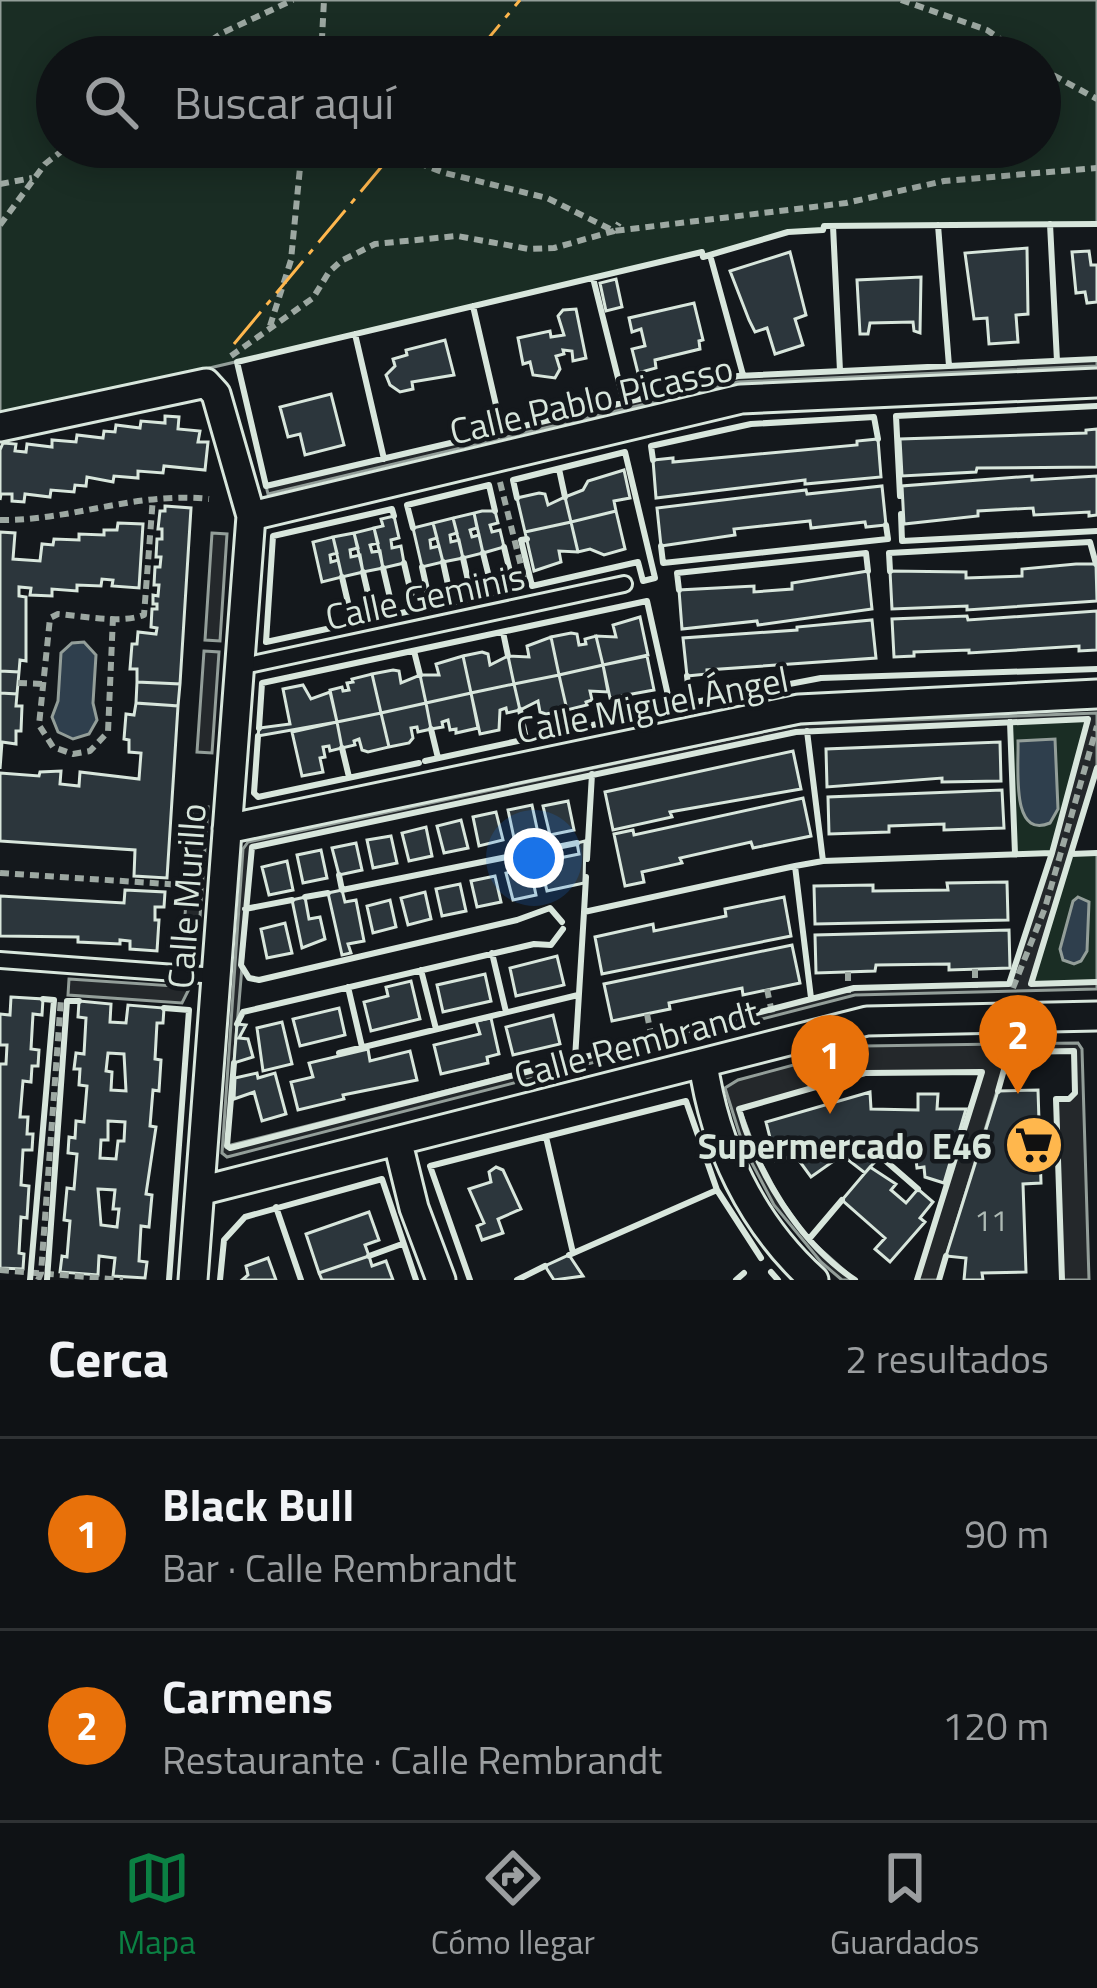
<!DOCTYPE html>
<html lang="es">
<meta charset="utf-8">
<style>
body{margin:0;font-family:"Titillium Web",sans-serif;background:#181b1e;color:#f1f3f6}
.you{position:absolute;left:534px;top:858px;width:42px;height:42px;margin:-30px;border:9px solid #fff;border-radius:50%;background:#1a73e8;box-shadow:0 0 0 18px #1a73e833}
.badge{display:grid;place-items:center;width:78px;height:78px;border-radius:50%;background:#0b8043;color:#fff;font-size:39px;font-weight:700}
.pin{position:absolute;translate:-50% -99px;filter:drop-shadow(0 3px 6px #0008)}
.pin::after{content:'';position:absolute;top:63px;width:42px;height:36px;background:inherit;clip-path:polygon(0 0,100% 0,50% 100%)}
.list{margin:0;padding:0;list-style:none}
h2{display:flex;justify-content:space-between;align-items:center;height:156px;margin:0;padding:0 48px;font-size:51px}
h2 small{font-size:39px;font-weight:400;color:#9b9ea0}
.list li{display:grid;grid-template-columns:78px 1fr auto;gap:36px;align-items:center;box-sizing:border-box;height:192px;padding:0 48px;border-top:3px solid #2f3234}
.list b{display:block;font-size:45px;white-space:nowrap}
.list p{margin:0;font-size:39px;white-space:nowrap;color:#9b9ea0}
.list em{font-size:39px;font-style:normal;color:#9b9ea0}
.icon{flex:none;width:66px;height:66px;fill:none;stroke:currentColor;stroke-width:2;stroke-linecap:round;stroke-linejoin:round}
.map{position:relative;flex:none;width:1097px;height:1280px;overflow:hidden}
.search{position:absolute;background:#0f1215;box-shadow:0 6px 30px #0003;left:36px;right:36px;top:36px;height:132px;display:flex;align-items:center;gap:30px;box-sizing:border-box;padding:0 42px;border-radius:66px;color:#9b9ea0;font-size:45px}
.sheet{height:540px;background:#0f1215}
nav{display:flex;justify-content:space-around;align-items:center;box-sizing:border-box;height:168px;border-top:3px solid #2f3234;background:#0f1215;font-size:33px;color:#9b9ea0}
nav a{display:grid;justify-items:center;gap:6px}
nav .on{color:#0b8043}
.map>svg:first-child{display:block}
</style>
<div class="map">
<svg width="1097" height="1280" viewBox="0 0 1097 1280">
<rect width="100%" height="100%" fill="#14181c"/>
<path fill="#1a2d24" stroke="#939e99" stroke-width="3" fill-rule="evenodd" d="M0,0h1097v224l-272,2 -2,4 -35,2 -85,25 -2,-4 -701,164zM57,57h983v90h-983z
M1088,719l-36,134 -37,1 -5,-132z
M1097,853v129l-66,2 40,-130z"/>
<path fill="#24282b" stroke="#939e99" stroke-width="3" fill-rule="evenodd" d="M1097,359v7l-359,16 -470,112 -2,-8 472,-110z
M212,533l15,1 -7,107 -15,-1z
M204,651l15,1 -7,101 -15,-1z
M1097,713v55l-65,215 65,-1v7l-242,6 -628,162 -5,-4 21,-304 5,-7 551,-118zM1088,719l-36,134 -43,130 -155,5 -627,158 25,-299 544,-115z
M193,806l15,1 -9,123 -15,-1z
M69,979l121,8 -8,16 -114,-8z
M1078,1043l4,6 7,231h-27l-6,-181h13l6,-6 -1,-42 -65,1 -70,228h-22l64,-208 -116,1 -125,36 18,48 21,40 30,42 46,41h-13l-21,-18 -47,-57 -30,-57 -19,-60 13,-8 126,-34z"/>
<path fill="#2f3f4d" stroke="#939e99" stroke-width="3" d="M84,642l12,13 -3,48 4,17 -8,14 -16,5 -15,-7 -6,-15 6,-16 3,-48 11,-10z
M1055,739l3,70 -8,14c-40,17 -31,-57 -32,-82z
M1078,897l11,5 -2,49 -6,10 -7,3 -11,-4 -3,-11 13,-48z"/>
<path fill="#2c363c" stroke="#d8e6dc" stroke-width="3" fill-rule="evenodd" d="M1027,248l1,66 -12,1 2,27 -29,2 -2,-26 -13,1 -9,-66z
M1089,251l2,14h6v37l-10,1 -2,-11 -9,1 -4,-41z
M790,252l16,63 -11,4 8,26 -28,9 -8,-26 -12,4 -6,-12 -19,-49z
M921,277l-1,56 -6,-2 -1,-9 -43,1 -2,11h-8l-3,-54z
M616,279l6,28 -16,4 -6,-28z
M694,303l9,37 -4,1 1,8 -45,11 1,8 -18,5 -6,-24 13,-3 -4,-17 -9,3 -3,-14z
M576,309l10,49 -13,3 -1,-10 -9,-1 1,4 -8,2 4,13 -5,9 -22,-3 -3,-13 -7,2 -5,-26 32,-7 1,6 13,-2 -6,-19 5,-6z
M445,340l9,35 -42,7 1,7 -13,3 -10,-7 -4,-10 9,-9 -2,-7 14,-4 -1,-5z
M331,394l13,51 -39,10 -5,-21 -12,3 -8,-30z
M165,416l14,1 -1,12 22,2 -2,11h10l-3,28 -41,-4 -1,7 -25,-2v7l-24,-2 -1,6 -26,-5 -1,9 -11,-1 -1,7 -23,-2 -1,7 -25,-3 -1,8 -12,-1v-7h-11l-1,6v-50l3,-7 13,1 -1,7 11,1 1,-8 25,3v-7l24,2 1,-7 26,3 1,-7 11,1 1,-7 24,3 1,-7 24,2z
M1097,429v38l-120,1 -1,4 -74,4 -2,-37 186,-6v-3z
M878,439l3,38 -76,7v-4l-149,18 -3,-38 20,-2v4l130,-12 54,-5v-4z
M624,470l6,28 -16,3 2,10 -45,11 -6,-25 18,-7 5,-9z
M1032,476v4l65,-4v39l-8,1v-4l-55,3 -1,-7 -55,3v5l-74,8 -2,-38z
M882,486l4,39 -20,2 -1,-5 -54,6 -1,-7 -76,8 1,6 -74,11 -4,-38 149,-18 1,4z
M539,493l6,1 3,11 17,-8 6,25 -46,10 -8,-34z
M165,506l26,2 -11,176 -43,-2v-13h-7l2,-25h5l1,-12 18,2 1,-6 -6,-1 1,-18h5v-5h-4v-9l5,1 1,-11h-5l1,-18h5l1,-10h-5l1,-18h5v-10h-4l2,-18h5z
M482,511h13l3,12 -8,2 2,7 8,-2 4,17 -21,6 -9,-40z
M616,511l9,38 -21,6 -14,-6 -12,3 -7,-30z
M474,513l3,15 -7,2 2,7 7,-2 4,18 -20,5 -10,-40z
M394,516l5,22 -8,2 1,8 9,-2 3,17 -21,5 -9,-40 9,-2 -2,-7z
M453,518l4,15 -7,2 1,7 8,-2 4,18 -20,4 -10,-39z
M571,522l7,30 -19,-1 2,11 -27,9 -9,-39z
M118,523l25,1 -4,64 -27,-2 1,-6 -11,-1 -1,7 -24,-1v6l-25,-2v7l-22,-1 1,-7 -12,-1v9l7,1v64l-6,-1 -1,12 -19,-1v-139l15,1 -2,26 27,2 2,-17 11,1 1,-6 25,1v-6l25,1v-5h13z
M433,523l4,15 -7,2 1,8 8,-2 4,16 -21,5 -9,-39z
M374,528l4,15 -8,2 2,7 8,-1 3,17 -20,4 -9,-39z
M354,533l4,15 -8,2 1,7 9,-2 3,17 -21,5 -9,-40z
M333,537l4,16 -7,2 1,7 7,-2 4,17 -20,5 -9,-40z
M1076,564h20l1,37 -130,9v-4l-75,3 -2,-38 76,1v6l56,-2v-7z
M868,571l4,38 -114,16 -1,-4 -75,8 -3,-39 75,-4v6l38,-3v-6z
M1097,611v39l-18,1v-5l-110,7v-3l-55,2v4l-20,1 -2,-38 75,-3 1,4z
M640,617l8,38 -45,10 -7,-29 20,1 -3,-12z
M872,620l4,38 -169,12v4l-20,2 -4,-38 114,-8v-3z
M571,633l6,1 2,11 7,-1 -1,-5 11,-3 7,29 -44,10 -8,-38z
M551,637l8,38 -45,9 -6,-28 21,1 -2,-11z
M482,652l6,2 2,11 18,-9 6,28 -43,9 -8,-37z
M463,656l8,37 -45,10 -6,-28h19l-3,-11z
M647,656l7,34 -44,8 -7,-33z
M603,665l5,27 -18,-1 2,9 -6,2 1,3 -20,5 -8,-35z
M393,670l6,1 2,12 19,-8 6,28 -45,10 -9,-39z
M0,671l19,1 -2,22 -17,-1z
M372,674l9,39 -44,9 -7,-32 12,-3 1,4 6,-1 -2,-7 6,-1 -1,-3z
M559,675l8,35 -21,4 -6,-2 -2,-11 -18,9 -6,-26z
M137,682l43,2 -2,22 -42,-3z
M514,684l6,26 -13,3 -1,-5 -6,2 -1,20 -19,4 -9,-41z
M303,685l8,14 19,-7 7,30 -79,14 1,-8 31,-4 -7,-35z
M0,693l17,1 -1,12h6l-1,25h-5v13l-14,-2 -2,27z
M471,693l7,35 -22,5v-4l-6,1 -2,-10 -6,2 1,5 -12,2 -5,-26z
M136,703l42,3 -11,172 -33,-2 1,-26 -135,-9v-68l39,3 1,-4 21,-1 -1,13 19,2 1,-14 59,7 2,-26 -12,-1v-12l-5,-1 2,-25 8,1z
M426,703l5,26 -13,3 -1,-5 -6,1 2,10 -4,5 -20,4 -8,-34z
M381,713l8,34 -21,5 -6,-2 -3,-11 -5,2 1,4 -13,3 -5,-26z
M337,722l5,26 -12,3 -1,-5 -6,1 2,10 -5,1 3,14 -21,4 -10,-44z
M1000,742l1,39 -59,1v-4l-115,9 -1,-38z
M793,751l8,38 -131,23 2,5 -59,13 -8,-38z
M1002,790l2,38 -60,2v-6l-55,2v6l-60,2 -1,-37z
M803,798l8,38 -58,12 -2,-6 -71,16 2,5 -40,9 2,10 -19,4 -11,-52 19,-4 1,5z
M568,801l6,29 -24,5 -7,-29z
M532,805l6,28 -24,5 -6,-28z
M496,812l7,28 -24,6 -6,-29z
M461,820l7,28 -24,5 -7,-27z
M426,827l6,29 -23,5 -7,-28z
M391,836l6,27 -24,5 -6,-28z
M585,841l-1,42 -37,8 -7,-29 39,-8 -2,-11z
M356,843l6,27 -23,5 -7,-27z
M321,850l6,28 -24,5 -6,-28z
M287,861l6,29 -24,5 -7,-28z
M530,867l6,28 -23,5 -7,-27z
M495,876l6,26 -24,5 -6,-26z
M1007,882l1,38 -193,4 -1,-38 59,-1v6l75,-1 -1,-7z
M460,884l6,27 -24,5 -6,-27z
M125,890l40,2 -1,15h-9v13h4l-2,31 -27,-2v-8l-10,-1v4l-42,-2v-5l-78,-1v-40l124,7z
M342,890l3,12 11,-2 8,41 -16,3 3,9 -9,2 -14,-62z
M425,892l6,27 -23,6 -7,-27z
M305,897l4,22 11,-2 5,22 -23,9 -10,-48z
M784,897l7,39 -189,38 -7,-37 58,-13 1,7 72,-15 -1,-7z
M390,900l6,27 -23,6 -6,-27z
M285,923l7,30 -25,5 -6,-29z
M1009,930l1,38 -61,2v-6l-73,1 -1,6 -59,2 -1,-38z
M792,945l8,38 -57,12 -1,-7 -73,15 1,6 -58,12 -8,-37z
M557,956l7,29 -48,11 -6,-28z
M485,974l6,27 -48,11 -6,-27z
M411,981l9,38 -49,12 -7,-29 24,-6 -2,-9z
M11,997l32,2 -1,16 -9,-1 -2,35 8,1 -1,16h-6l-1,16 -8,-1 -3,36h8l-1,17h6l-1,16h-9l-2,35 8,1 -2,32 -6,-1 -2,36 5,1 -1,15 -23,-1v-204h6l1,-19h-7v-31l10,1z
M79,1001l32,3 -1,18 16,1 2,-18 36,3 -1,15h-6l-2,36 6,1 -2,31 -6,-1 -3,36 6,1 -10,67 6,1 -3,32 -8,-1 -2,35 8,1 -2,16 -32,-2 2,-18 -16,-2 -1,19 -38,-3 2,-16 5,1 3,-36 -6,-1 3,-32 7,1 3,-35 -9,-1 1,-16 6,1 1,-17 8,1 3,-36 -8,-1 1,-16h-6l2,-16 8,1 2,-36 -8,-1zM108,1053l16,1 2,37 -15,-1 1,-18 -6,-1zM108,1121l17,1 -1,19h-6l-2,18 -16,-1 1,-18h7zM98,1189l17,1 -2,19h6l-2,18 -16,-2z
M339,1008l6,27 -45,11 -7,-27z
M553,1015l7,29 -47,11 -7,-28z
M491,1018l8,36 -12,3 1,6 -47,11 -7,-29 46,-11 -4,-13z
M282,1022l10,42 -29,7 -6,-43z
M237,1024l9,1 -7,13 9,1 5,18 -19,6z
M368,1049l2,12 40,-10 7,29 -74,15 1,4 -46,11 -7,-28 22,-5 -4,-14z
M257,1073l1,5 17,-5 11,41 -24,7 -8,-29 -20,7 1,-21z
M1038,1090l3,93 -18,1 3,88 -44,1 1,7h-19l2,-22 -20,-2 52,-165z
M870,1092l1,17 47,1v-16h20l-1,15h29l-22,74 -19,-6 -1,-10 -7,1 -2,-16h-44l9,4 -15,17 -23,-18 -31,22 -16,-22 -19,6 -10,-39z
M496,1167l7,3 18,39 -23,10 5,14 -21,7 -5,-14 7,-3 -15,-34 22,-7 -2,-10z
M870,1167l26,17 -5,6 15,13 12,-14 15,13 -13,16 5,4 -35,40 -15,-13 10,-11 -43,-38z
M369,1212l10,28 -14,5 4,11 -50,17 -13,-39z
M569,1255l14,21 -29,4 -9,-14z
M369,1256l3,10 14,-5 7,19h-71l-3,-7z
M268,1258l8,22h-34l6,-5 -2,-9z"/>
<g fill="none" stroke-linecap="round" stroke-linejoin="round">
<defs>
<path id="lane" d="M239,667l385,-83
M0,960l216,16"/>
<path id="street" d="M0,427l206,-44 10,11 35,122 -58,764
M251,516l490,-117 356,-16
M227,829l572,-120 298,-15
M703,1063c12,83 48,160 111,217
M398,1143l16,65 27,72
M200,1191l667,-170 230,-5"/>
</defs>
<use href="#lane" stroke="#d8e6dc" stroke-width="20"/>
<use href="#street" stroke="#d8e6dc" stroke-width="33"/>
<path stroke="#9da8a2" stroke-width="6" stroke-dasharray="9 6" stroke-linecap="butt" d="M901,0l86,30 39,27
M187,57l35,-24 71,-33
M321,57l3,-57
M1040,68l57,31
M376,147l69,26 102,25 67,33 232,-28 98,-22 153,-13
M0,184l32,-6
M0,225l45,-61 22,-17
M270,326l21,-66 11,-113
M231,356l82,-58 16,-26 12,-11 34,-17 82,-8 72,13 25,-1 60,-17 5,-8
M500,482l26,104
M0,520c71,1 137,-29 209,-21
M113,617l-5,115 -18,19 -17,3 -20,-7 -14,-22 11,-107 8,-4c26,2 62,10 86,1l9,-118
M18,683l26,1
M0,873l183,12
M975,969v19
M848,972v21
M1013,988l32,-80 52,-182
M767,989l5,24
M647,1014l6,30
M0,1270l123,10
M38,1280l3,-7 20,-275"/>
<use href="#lane" stroke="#14181c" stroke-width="14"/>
<use href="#street" stroke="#14181c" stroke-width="27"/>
<path stroke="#d8e6dc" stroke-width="6" d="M1050,224l7,137
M1097,224l-273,2 -1,4 -35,2 -85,25 -1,-5 -465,110 29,124 472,-110 359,-17
M938,225l11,141
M833,226l7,145
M710,255l33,120
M593,278l31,124
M473,306l29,125
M355,334l29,125
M653,460l-2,-14 100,-22 123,-7 4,22
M559,469l6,28
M900,496l-4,-80 201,-10
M517,498l-4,-18 112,-28 30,126 -12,3 -5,-19 -106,24 -11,-46 6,-1
M901,514l1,27 195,-10
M394,516l-2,-7 -119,27 -7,106 149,-32 -11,-47
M413,528l-6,-23 82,-20 6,26
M661,546l2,17 225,-24 -2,-14
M483,553l10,40
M463,558l9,40
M443,562l9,41
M422,567l9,41 83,-20 -10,-41
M383,568l11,47
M890,571l-1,-18 201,-11 6,22
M363,572l11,47
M342,577l11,47
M679,590l-2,-17 189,-20 2,18
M503,632l5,24
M414,651l6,24
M687,676l3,27 131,-25 276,-9
M520,710l6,29
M1010,722l5,132
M259,728l3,-45 385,-82 24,108 -68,14
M431,729l7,29
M807,731l16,130 229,-8
M258,736l-4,57 4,4 161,-34
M342,748l7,29
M425,761l172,-37
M1097,768l-66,216 66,-2
M1071,854l26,-1
M587,859l5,-85
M339,875l3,15 235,-47
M586,877l-2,35 211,-46
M305,897l23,-4
M245,909l47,-9
M492,953l14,59
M421,970l15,59
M348,987l14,60
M811,998l-16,-132 28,-5
M164,1008l25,2 -20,270
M237,1024l6,-12 291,-68 17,1 12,-16
M339,1053l239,-58
M575,1059l9,-147
M234,1063l-7,83 3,2 624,-160 155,-4 43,-131 36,-134 -292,13 -544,115 -11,118 8,13 10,2 258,-60 33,-12 12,14
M998,1091l11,-39 65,-1 1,42 -6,6h-13l6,181
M546,1137l27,116
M880,1156l38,33
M276,1207l25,73
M809,1239l33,-39
M569,1255l148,-65
M369,1256l33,-12
M771,1272l7,8
M30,1280l24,-280 -11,-1
M47,1280l20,-279h12
M220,1280l4,-40 21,-23 137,-38 34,101
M470,1280l-40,-114 256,-65 31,89 44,68
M517,1280l28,-14
M736,1280l8,-7
M855,1280c-56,-37 -98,-107 -116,-171l126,-36 117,-1 -65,208
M939,1280l7,-24"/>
<path stroke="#ffb74d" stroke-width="3" stroke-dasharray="42 9 6 9" stroke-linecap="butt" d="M473,57l47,-57
M234,344l164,-197"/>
</g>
<defs>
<symbol id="supermarket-disc" viewBox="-11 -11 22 22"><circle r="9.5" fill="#ffb74d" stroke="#14181c"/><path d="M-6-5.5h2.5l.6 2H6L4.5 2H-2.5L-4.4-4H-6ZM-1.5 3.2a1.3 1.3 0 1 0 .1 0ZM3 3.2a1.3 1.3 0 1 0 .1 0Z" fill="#111"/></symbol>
</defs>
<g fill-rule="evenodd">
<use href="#supermarket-disc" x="1001" y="1112" width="66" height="66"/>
</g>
<g text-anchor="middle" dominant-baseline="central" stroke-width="9" stroke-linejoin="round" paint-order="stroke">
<g font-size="30" fill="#adbab4">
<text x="991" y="1220">11</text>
</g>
<g font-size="36" fill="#d8e6dc" stroke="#14181c">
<text transform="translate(591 399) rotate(-13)">Calle Pablo Picasso</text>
<text transform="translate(425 596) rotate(-12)">Calle Geminis</text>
<text transform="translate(652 704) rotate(-11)">Calle Miguel Ángel</text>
<text transform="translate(186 896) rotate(-86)">Calle Murillo</text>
<text transform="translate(636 1043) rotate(-15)">Calle Rembrandt</text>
</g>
<g font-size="36" font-weight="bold" fill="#d8e6dc" stroke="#14181c" text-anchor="end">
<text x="992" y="1145">Supermercado E46</text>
</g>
</g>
</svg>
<div class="you"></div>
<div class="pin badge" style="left:830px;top:1114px;background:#e8710a">1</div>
<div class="pin badge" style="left:1018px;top:1094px;background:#e8710a">2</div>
<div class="search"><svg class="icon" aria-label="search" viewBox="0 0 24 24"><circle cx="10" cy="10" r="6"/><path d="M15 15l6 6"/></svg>Buscar aquí</div>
</div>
<section class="sheet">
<h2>Cerca<small>2 resultados</small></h2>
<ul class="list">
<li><span class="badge" style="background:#e8710a">1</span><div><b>Black Bull</b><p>Bar · Calle Rembrandt</p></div><em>90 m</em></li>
<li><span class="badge" style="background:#e8710a">2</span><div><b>Carmens</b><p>Restaurante · Calle Rembrandt</p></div><em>120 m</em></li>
</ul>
</section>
<nav>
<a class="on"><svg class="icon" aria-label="map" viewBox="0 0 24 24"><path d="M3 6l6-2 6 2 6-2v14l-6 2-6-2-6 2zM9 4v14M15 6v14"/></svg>Mapa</a>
<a><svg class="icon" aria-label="directions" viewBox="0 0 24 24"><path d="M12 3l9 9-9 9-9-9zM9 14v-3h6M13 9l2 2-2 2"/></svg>Cómo llegar</a>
<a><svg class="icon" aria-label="saved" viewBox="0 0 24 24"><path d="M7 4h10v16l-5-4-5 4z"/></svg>Guardados</a>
</nav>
